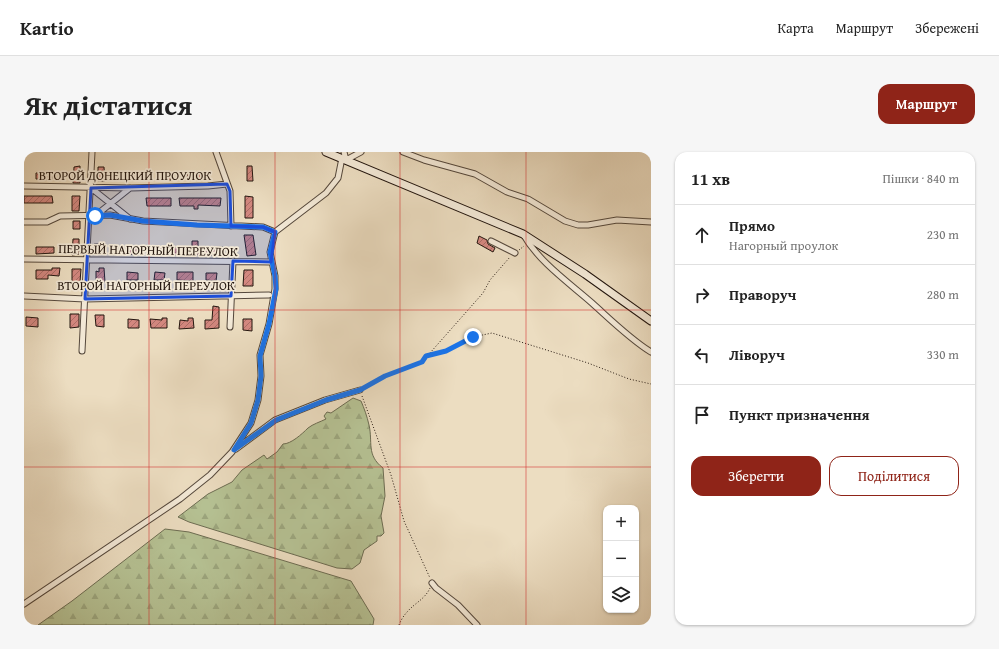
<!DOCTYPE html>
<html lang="uk">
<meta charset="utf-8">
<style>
body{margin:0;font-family:"Gentium Book Plus",serif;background:#f6f6f6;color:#222}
.controls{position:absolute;right:12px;bottom:12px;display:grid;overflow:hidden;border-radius:8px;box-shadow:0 1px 3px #0004}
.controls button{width:36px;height:36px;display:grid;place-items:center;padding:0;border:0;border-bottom:1px solid #e0e0e0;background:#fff;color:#222;font:20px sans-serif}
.stop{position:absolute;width:12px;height:12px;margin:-9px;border:3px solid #1a73e8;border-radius:50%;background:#fff}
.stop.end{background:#1a73e8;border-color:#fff;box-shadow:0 1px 4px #0008}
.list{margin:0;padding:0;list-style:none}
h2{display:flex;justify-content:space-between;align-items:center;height:52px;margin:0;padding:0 16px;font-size:17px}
h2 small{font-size:13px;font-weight:400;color:#767676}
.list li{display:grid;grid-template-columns:26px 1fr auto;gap:12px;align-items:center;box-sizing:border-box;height:60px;padding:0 16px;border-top:1px solid #e0e0e0}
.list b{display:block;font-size:15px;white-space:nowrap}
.list p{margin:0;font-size:13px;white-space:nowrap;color:#767676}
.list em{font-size:13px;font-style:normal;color:#767676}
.actions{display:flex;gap:8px;padding:12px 16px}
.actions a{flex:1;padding:9px 0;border:1px solid #8f2418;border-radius:12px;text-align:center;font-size:14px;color:#8f2418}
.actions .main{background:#8f2418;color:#fff}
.icon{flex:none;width:22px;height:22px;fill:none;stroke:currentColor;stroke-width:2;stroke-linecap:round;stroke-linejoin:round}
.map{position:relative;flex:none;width:627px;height:473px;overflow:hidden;border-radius:12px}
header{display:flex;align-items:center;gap:24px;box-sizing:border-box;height:56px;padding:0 20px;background:#fff;border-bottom:1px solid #e0e0e0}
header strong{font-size:19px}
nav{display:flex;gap:22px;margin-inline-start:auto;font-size:14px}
.intro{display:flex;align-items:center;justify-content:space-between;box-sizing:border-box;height:96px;padding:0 24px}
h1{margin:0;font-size:28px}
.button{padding:10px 18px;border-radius:12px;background:#8f2418;color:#fff;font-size:14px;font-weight:700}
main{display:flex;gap:24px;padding:0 24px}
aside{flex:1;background:#fff;border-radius:12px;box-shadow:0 1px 3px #0004}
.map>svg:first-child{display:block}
</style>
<header>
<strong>Kartio</strong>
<nav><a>Карта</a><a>Маршрут</a><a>Збережені</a></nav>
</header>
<div class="intro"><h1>Як дістатися</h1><a class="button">Маршрут</a></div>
<main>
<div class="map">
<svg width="627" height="473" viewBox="0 0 627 473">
<defs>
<pattern id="forest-firs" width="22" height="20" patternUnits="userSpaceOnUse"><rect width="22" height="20" fill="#b6c294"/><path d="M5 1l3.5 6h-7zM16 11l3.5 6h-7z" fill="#9ca67e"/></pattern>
<pattern id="building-hatch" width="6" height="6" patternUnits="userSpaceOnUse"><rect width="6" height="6" fill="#d3877f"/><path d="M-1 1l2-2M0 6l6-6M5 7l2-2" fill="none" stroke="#ab6d66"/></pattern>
</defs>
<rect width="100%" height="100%" fill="#ecddc1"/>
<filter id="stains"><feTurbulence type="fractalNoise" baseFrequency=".005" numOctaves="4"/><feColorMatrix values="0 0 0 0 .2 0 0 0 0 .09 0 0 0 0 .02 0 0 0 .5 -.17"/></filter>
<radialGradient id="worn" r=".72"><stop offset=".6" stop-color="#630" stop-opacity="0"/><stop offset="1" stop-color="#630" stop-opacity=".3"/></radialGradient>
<path fill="url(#forest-firs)" stroke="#6c6c52" d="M329,246l8,3c3,7 6,15 8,24 4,17 -3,30 14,43l2,28 -4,20 3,17 -3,3h-4v5l-13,9 -4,13 -8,6 -15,-1 -148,-46 -11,-5 30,-23 24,-12 10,-12 22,-15 3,4 10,-7 6,-8c8,0 19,-10 25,-16 5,-4 12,-6 18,-9l-2,-3 3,-4 4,1z
M141,377l24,3 162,49 23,38 -1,6h-335l34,-24z"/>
<path fill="url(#building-hatch)" stroke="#23160f" d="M56,14v17h-7l1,-16z
M223,14h5l1,15h-6z
M74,15h6l1,14h-7z
M28,20v8l-16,-1v-6z
M105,21h16v7h-16z
M135,21l12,1v6l-12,-1z
M163,21h15v7h-15z
M0,44h28l1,7h-29z
M48,44h8l-1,15h-7z
M221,44l8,1v21h-8z
M122,46h25v8h-24z
M155,46h42l-1,8 -22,-1v4h-4v-3h-14z
M49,69h7v8h-7z
M220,83h9l3,20 -9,1z
M455,84l8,4 1,4 7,4 -2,4 -16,-9z
M49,87h6v15l-7,1z
M168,89h6v6h25v8h-72v-7l41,-1z
M70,92h11l-1,10 -10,-1z
M105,94l10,1 -1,8 -9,-1z
M12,95h18v6l-18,1z
M28,116h8l-1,8 -11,-1v4h-12v-9h16z
M75,116h5l1,14h-9v-11l3,1z
M48,117h9l-1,13h-8z
M220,118h9v16h-10z
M103,120l11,1v7h-11z
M131,120l10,1 -1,7h-10z
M153,120h16v9l-16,-1z
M182,121h11l-1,8 -10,-1z
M189,154l6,1v21l-14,1v-9h7z
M46,162h9v13l-9,1z
M71,163h9v12l-8,-1z
M2,165l12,1v9l-12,-1z
M138,166h5v10h-16l-1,-9 12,1z
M164,166h5l1,10 -15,1 1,-9 8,1z
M104,167l11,1v8h-11z
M219,167h9v12l-9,-1z"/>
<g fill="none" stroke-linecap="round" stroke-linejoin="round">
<defs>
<path id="minor" d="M192,0l14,39 1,35
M320,0l2,8 15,-8
M379,0l21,8 51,14 32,18 21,7 37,22 13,4h10l29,-5 34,2
M0,34l106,2 78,-2 19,-2
M67,36l39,31
M71,64l35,-28
M0,70h23l13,-6 50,-1 33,6 120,6 12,5
M499,82c16,28 45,48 69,69 19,17 38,36 59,49
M467,89l24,12
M0,107l247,3
M0,144l61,3 184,-4
M206,175l3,-66
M58,199l10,-199
M212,297l39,-29 50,-20 35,-10
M408,431l4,5 22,17 19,20
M0,452l156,-105 30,-24 22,-23 19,-29 7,-23 3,-24 -1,-21 9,-31 6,-35v-13l-5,-24 5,-20 51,-39 12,-15 4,-20"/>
<path id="secondary" d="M302,0l197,82 62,40 66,47"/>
</defs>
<use href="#minor" stroke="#55483c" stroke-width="7"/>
<use href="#secondary" stroke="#23160f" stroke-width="9"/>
<path stroke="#23160f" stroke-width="1" stroke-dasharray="1 2" stroke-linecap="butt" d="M495,98l5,-4
M402,204l20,-5 27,-14 19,-4 96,30 41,16 22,5
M340,235l21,-11 37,-14 61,-69 7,-13 20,-23
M338,244l29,79 13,46 26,57
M375,473c2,-5 5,-10 9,-14 7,-8 17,-12 22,-23"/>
<use href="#minor" stroke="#f3e9d7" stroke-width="5"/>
<use href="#secondary" stroke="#f3e9d7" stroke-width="7"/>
</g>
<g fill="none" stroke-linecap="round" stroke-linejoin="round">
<path stroke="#1a73e8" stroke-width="5" d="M71,64l15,-1 33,6 54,4 66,2 12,5 -5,20 5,24 1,13 -7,35 -9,32 1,20 -3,24 -7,23 -17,27 42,-30 50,-20 34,-10 25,-14 37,-14 4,-6 20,-5 27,-14"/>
</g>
<path fill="#1d4ed8" fill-opacity="0.2" stroke="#1d4ed8" stroke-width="3" stroke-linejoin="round" d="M203,32l3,7 1,35 32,1 12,5 -4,30 -38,-1 -2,35 -146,3 6,-111z"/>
<path fill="none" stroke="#d62828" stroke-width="1" stroke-opacity="0.55" d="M125,0v473M251,0v473M376,0v473M502,0v473M0,158h627M0,315h627"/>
<g text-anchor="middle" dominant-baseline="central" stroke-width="3.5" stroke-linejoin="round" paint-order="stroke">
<g font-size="13" fill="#23160f" stroke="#f3e9d7">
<text x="101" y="23">ВТОРОЙ ДОНЕЦКИЙ ПРОУЛОК</text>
<text transform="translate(124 98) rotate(1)">ПЕРВЫЙ НАГОРНЫЙ ПЕРЕУЛОК</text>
<text x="122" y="133">ВТОРОЙ НАГОРНЫЙ ПЕРЕУЛОК</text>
</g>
</g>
<rect width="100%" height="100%" filter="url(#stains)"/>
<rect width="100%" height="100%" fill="url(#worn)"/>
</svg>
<div class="controls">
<button>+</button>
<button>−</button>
<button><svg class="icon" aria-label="layers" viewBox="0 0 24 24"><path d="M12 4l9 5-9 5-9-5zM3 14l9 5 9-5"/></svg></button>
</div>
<div class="stop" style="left:71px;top:64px"></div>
<div class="stop end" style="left:449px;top:185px"></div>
</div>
<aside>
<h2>11 хв<small>Пішки · 840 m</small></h2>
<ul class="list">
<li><svg class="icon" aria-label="ahead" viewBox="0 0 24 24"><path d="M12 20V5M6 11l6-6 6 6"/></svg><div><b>Прямо</b><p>Нагорный проулок</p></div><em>230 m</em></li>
<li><svg class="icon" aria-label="right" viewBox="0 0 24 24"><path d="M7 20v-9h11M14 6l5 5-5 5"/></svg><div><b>Праворуч</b></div><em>280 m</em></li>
<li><svg class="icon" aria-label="left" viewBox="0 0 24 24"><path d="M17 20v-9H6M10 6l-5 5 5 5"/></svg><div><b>Ліворуч</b></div><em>330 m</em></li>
<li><svg class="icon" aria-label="arrive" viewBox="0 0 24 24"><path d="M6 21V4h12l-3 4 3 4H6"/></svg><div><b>Пункт призначення</b></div></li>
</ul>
<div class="actions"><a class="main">Зберегти</a><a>Поділитися</a></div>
</aside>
</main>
